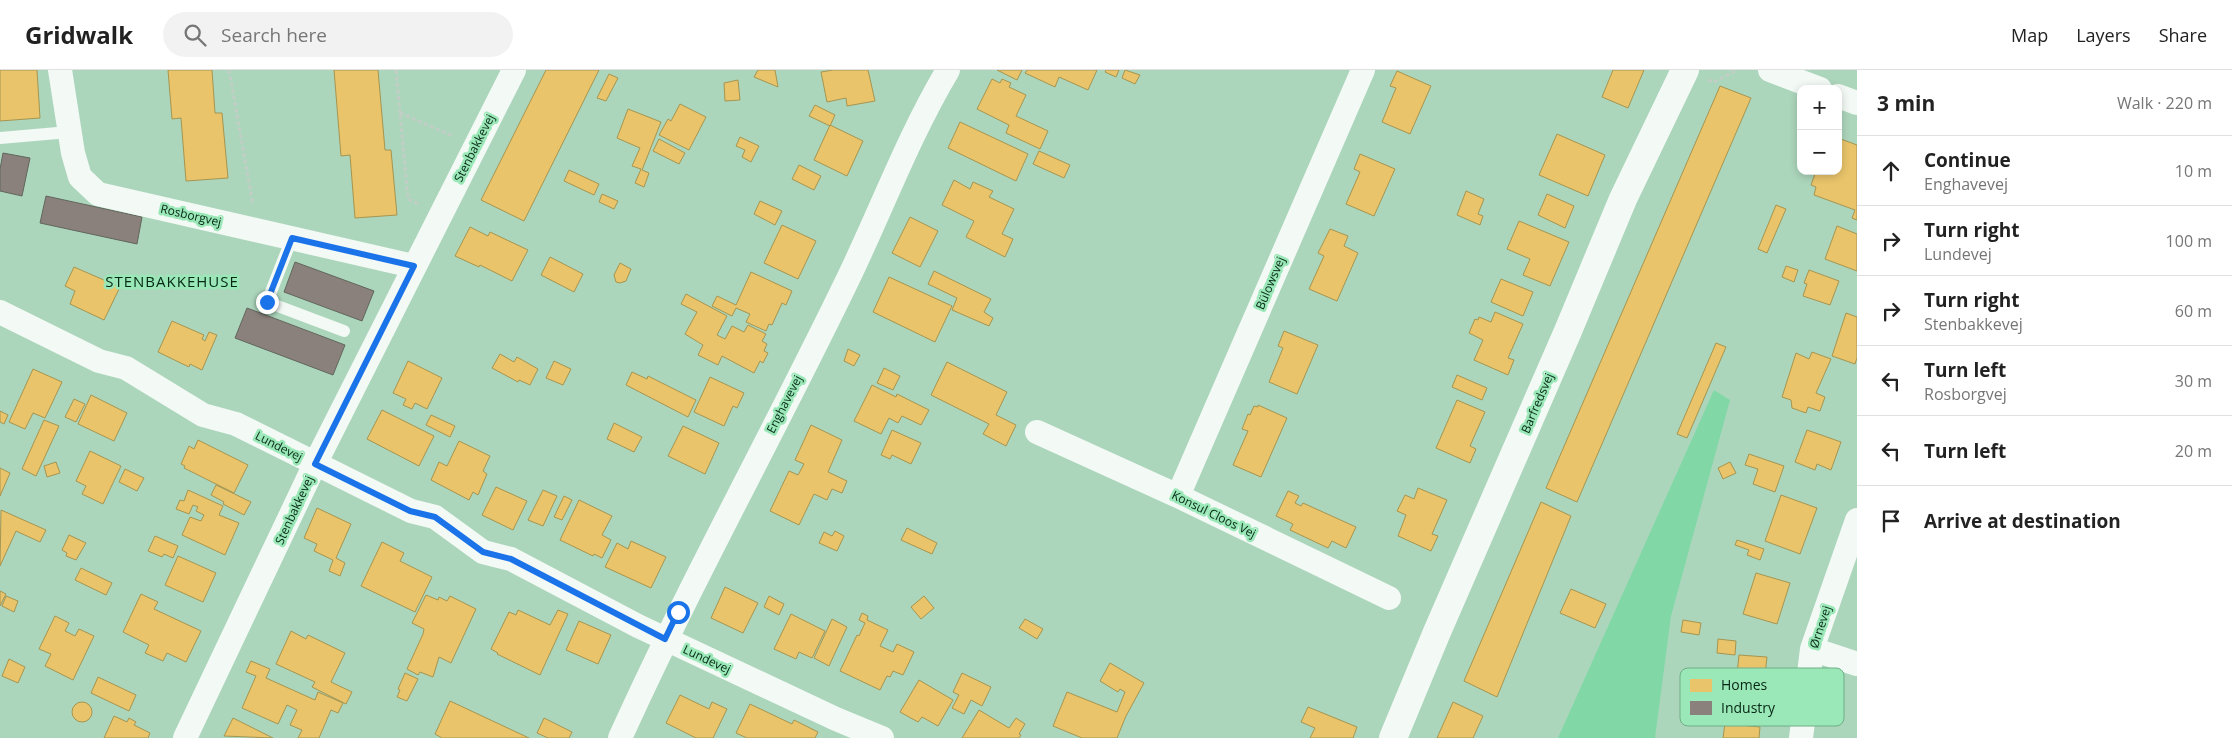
<!DOCTYPE html>
<meta charset="utf-8">
<style>
body{margin:0;font-family:"Open Sans",sans-serif;background:#f2f2f2;color:#222}
.controls{position:absolute;right:15px;top:15px;display:grid;overflow:hidden;border-radius:10px;box-shadow:0 2px 8px #0003}
.controls button{width:45px;height:45px;display:grid;place-items:center;padding:0;border:0;border-bottom:1px solid #e0e0e0;background:#fff;color:#222;font:25px sans-serif}
.stop{position:absolute;width:15px;height:15px;margin:-11px;border:4px solid #1a73e8;border-radius:50%;background:#fff}
.stop.end{background:#1a73e8;border-color:#fff;box-shadow:0 1px 5px #0008}
.list{margin:0;padding:0;list-style:none}
h2{display:flex;justify-content:space-between;align-items:center;height:65px;margin:0;padding:0 20px;font-size:21px}
h2 small{font-size:16px;font-weight:400;color:#767676}
.list li{display:grid;grid-template-columns:32px 1fr auto;gap:15px;align-items:center;box-sizing:border-box;height:70px;padding:0 20px;border-top:1px solid #e0e0e0}
.list b{display:block;font-size:19px;white-space:nowrap}
.list p{margin:0;font-size:16px;white-space:nowrap;color:#767676}
.list em{font-size:16px;font-style:normal;color:#767676}
.icon{flex:none;width:28px;height:28px;fill:none;stroke:currentColor;stroke-width:2;stroke-linecap:round;stroke-linejoin:round}
.map{position:relative;flex:none;width:1857px;height:668px;overflow:hidden}
header{display:flex;align-items:center;gap:30px;box-sizing:border-box;height:70px;padding:0 25px;background:#fff;border-bottom:1px solid #e0e0e0}
header strong{font-size:24px}
nav{display:flex;gap:28px;margin-inline-start:auto;font-size:18px}
.search{width:350px;height:45px;background:#f2f2f2;display:flex;align-items:center;gap:12px;box-sizing:border-box;padding:0 18px;border-radius:28px;color:#767676;font-size:19px}
main{display:flex}
aside{flex:1;background:#fff}
.map>svg:first-child{display:block}
</style>
<header>
<strong>Gridwalk</strong>
<div class="search"><svg class="icon" aria-label="search" viewBox="0 0 24 24"><circle cx="10" cy="10" r="6"/><path d="M15 15l6 6"/></svg>Search here</div>
<nav><a>Map</a><a>Layers</a><a>Share</a></nav>
</header>
<main>
<div class="map">
<svg width="1857" height="668" viewBox="0 0 1857 668">
<rect width="100%" height="100%" fill="#acd6bc"/>
<path fill="#81d8a6" d="M1714,320l16,10 -59,216 -16,122h-97z"/>
<path fill="#e9c46a" stroke="#a59550" d="M0,0h37l3,48 -40,3z
M168,0h44l3,43h7l6,65 -42,3 -5,-63 -9,1z
M334,0h44l7,80h6l6,65 -42,3 -5,-63 -9,1z
M546,0h53l-75,151 -43,-21z
M758,0h17l3,17 -24,-10z
M833,0h35l7,31 -28,5 -1,-8 -19,4 -6,-30z
M997,0h25l-5,10z
M1027,0h70l-9,20 -29,-13 -4,10 -30,-14z
M1106,0h13l-3,7 -11,-5z
M1125,0l15,5 -5,9 -13,-6z
M1613,0h31l-16,38 -26,-11z
M1397,1l34,15 -21,48 -28,-12 14,-34 -6,-2z
M609,4l9,4 -12,23 -9,-3z
M992,9l8,4 2,-4 9,4 -2,4 17,8 -10,21 32,15 -8,18 -34,-16 3,-8 -32,-16z
M738,10l2,20 -15,1 -1,-18z
M1720,16l31,12 -174,404 -31,-14z
M680,34l26,13 -17,33 -30,-15 9,-16 3,2z
M815,35l20,10 -5,11 -21,-10z
M628,39l33,13 -19,48 7,3 -5,14 -9,-4 6,-14 -9,-3 8,-18 -23,-10z
M960,52l68,32 -12,27 -68,-33z
M830,55l33,16 -16,35 -33,-16z
M1557,64l48,21 -17,41 -49,-21z
M740,67l19,9 -8,16 -9,-5 3,-7 -9,-4z
M1838,68l19,7v75l-5,-2 3,-8 -41,-15 2,-8 -5,-2 5,-14h22z
M659,69l26,14 -6,11 -26,-13z
M1039,81l31,14 -6,13 -31,-14z
M1360,84l35,15 -21,47 -28,-12 14,-32 -6,-3z
M799,95l22,11 -7,14 -22,-11z
M569,100l30,14 -5,11 -30,-14z
M954,110l16,9 3,-7 20,9 -4,6 25,12 -12,25 11,5 -8,18 -39,-20 8,-16 -32,-16z
M1466,121l18,8 -6,15 5,2 -3,9 -23,-10z
M602,124l16,7 -4,8 -15,-7z
M1547,124l27,12 -9,22 -27,-13z
M760,131l22,10 -7,14 -21,-11z
M1776,135l10,4 -19,44 -9,-4z
M910,147l28,14 -18,36 -28,-14z
M1519,151l50,21 -19,44 -27,-11 7,-16 -23,-10z
M782,155l34,16 -18,38 -34,-16z
M1837,156l20,8v37l-32,-12z
M470,157l18,9 2,-4 38,18 -16,31 -32,-16 -1,2 -24,-11z
M1330,159l18,7 -4,10 14,7 -21,48 -28,-12 15,-33 -6,-3z
M550,187l33,17 -9,18 -33,-17z
M620,193l11,6 -5,12 -6,2 -4,-1 -2,-7z
M1786,196l12,4 -4,12 -12,-5z
M74,197l46,20 -16,33 -34,-16 5,-13 -10,-5z
M1809,200l30,11 -9,24 -27,-9 4,-12 -3,-1z
M934,201l57,28 -7,13 9,6 -4,8 -37,-16 5,-12 -29,-14z
M751,202l41,19 -6,14 -4,-2 -10,22 -3,-1 -3,7 -20,-9 4,-8 -14,-6 -4,8 -20,-10 5,-10 19,9z
M889,207l63,29 -17,36 -62,-30z
M1501,209l32,13 -10,24 -32,-14z
M686,224l41,22 -10,19 8,4 7,-13 12,6 4,-7 18,9 -4,7 5,3 -3,7 4,2 -5,10 -3,-2 -6,12 -32,-17 -4,9 -20,-10 5,-10 -18,-11 12,-22 -16,-8z
M1495,242l28,12 -15,34 6,2 -6,15 -34,-15 9,-20 -14,-7 6,-14 3,1 1,-3 12,5z
M1846,243l11,4v41l-2,6 -23,-8z
M172,251l32,14 -2,4 3,2 4,-9 8,3 -15,35 -12,-6 -1,3 -31,-15z
M1284,261l34,14 -21,49 -28,-12 14,-34 -5,-2z
M1716,273l10,4 -39,91 -10,-4z
M848,279l12,6 -6,11 -10,-5z
M1812,282l19,7 -15,34 9,4 -5,14 -12,-4 -2,6 -14,-5 -1,-8 -9,-3 14,-44 13,6z
M500,284l14,8 3,-5 21,12 -8,16 -11,-5 -1,2 -26,-14z
M408,291l34,17 -15,31 -12,-6 -3,6 -9,-4 3,-6 -13,-6z
M554,291l17,8 -8,16 -17,-7z
M947,292l60,30 -11,23 20,10 -10,21 -23,-12 6,-10 -58,-29z
M884,298l16,8 -7,14 -16,-7z
M33,299l29,13 -17,36 -12,-5 -8,16 -16,-7z
M632,302l15,7 1,-3 48,24 -8,17 -62,-32z
M1457,305l30,13 -5,12 -30,-13z
M710,307l34,16 -7,15 -4,-2 -9,20 -30,-14z
M872,315l24,12 1,-3 32,16 -8,15 -19,-9 -4,7 -9,-5 -8,16 -27,-13z
M91,325l36,18 -13,28 -36,-17z
M74,329l11,5 -9,18 -11,-5z
M1457,330l28,12 -15,34 6,3 -6,14 -34,-15z
M1258,335l29,13 -26,59 -28,-12 15,-34 -6,-2 6,-15 2,1 4,-9 4,1z
M382,340l52,26 -15,30 -52,-27z
M0,341l8,4 -4,9 -4,-2z
M431,345l24,11 -5,11 -24,-12z
M44,350l15,6 -23,50 -14,-7z
M614,353l28,14 -8,15 -27,-13z
M811,355l31,15 -14,32 19,9 -5,12 -10,-4 -5,11 -13,-6 -15,31 -29,-14 19,-40 9,4 6,-11 -9,-4z
M683,356l36,17 -14,31 -37,-18z
M892,360l29,13 -10,21 -19,-9 -2,4 -9,-4z
M1807,360l34,12 -10,28 -14,-6 -2,6 -20,-8z
M198,370l50,25 -14,28 -50,-25 1,-2 -4,-2 8,-18 5,3z
M459,371l31,15 -7,15 4,3 -9,21 -5,-3 -4,8 -38,-20 8,-18 8,4z
M90,381l31,15 -18,38 -21,-10 4,-8 -10,-5z
M1749,384l35,12 -9,26 -22,-8 5,-15 -13,-4z
M56,392l4,11 -13,4 -3,-11z
M1730,392l6,11 -13,6 -5,-11z
M0,398l10,5 -10,23z
M125,399l19,9 -7,13 -18,-9z
M216,415l35,17 -7,13 -21,-11 1,-2 -13,-7z
M496,417l31,14 -14,29 -31,-15z
M1418,418l29,12 -15,34 6,2 -7,15 -33,-15 8,-21 -9,-4 8,-16 9,4z
M188,420l35,16 -4,9 20,8 -14,32 -43,-20 8,-18 11,4 3,-6 -8,-4 2,-4 -5,-2 -4,9 -13,-5 4,-9 4,1z
M543,420l14,6 -14,30 -15,-6z
M1288,421l11,5 -4,7 6,3 2,-3 53,24 -10,21 -14,-7 -4,7 -38,-18 3,-6 -17,-8z
M1781,425l36,13 -17,46 -35,-13z
M564,426l8,4 -10,20 -8,-3z
M579,430l33,16 -10,19 9,5 -9,18 -8,-4 -1,2 -33,-16z
M1541,432l30,14 -74,181 -33,-16z
M317,438l34,16 -15,34 9,5 -5,13 -11,-5 4,-11 -19,-9 3,-7 -13,-6z
M1,440l45,20 -6,12 -24,-11 -16,35z
M907,458l30,15 -5,11 -31,-14z
M835,461l9,5 -7,15 -18,-8 5,-11 8,4z
M69,465l17,8 -10,17 -10,-4 1,-3 -5,-3z
M155,466l23,10 -5,12 -9,-4 -2,3 -14,-6z
M1737,470l27,9 -4,11 -13,-5 2,-5 -14,-5z
M631,471l35,16 -15,31 -46,-21 12,-24 11,6z
M382,472l22,11 -4,8 32,16 -17,35 -54,-26z
M178,486l38,17 -13,29 -38,-17z
M81,498l31,15 -6,12 -31,-15z
M1756,503l34,10 -13,41 -34,-10z
M725,517l33,16 -15,30 -32,-15z
M1571,519l35,15 -11,24 -35,-15z
M0,521l6,3 -6,12z
M141,524l17,8 -4,7 47,22 -15,31 -19,-9 -4,8 -18,-8 4,-8 -26,-13z
M426,525l12,5 1,-3 8,4 3,-5 26,13 -25,54 -12,-6 -6,20 -13,-5 -2,3 -11,-6 16,-35 1,-5 -12,-6z
M6,526l12,5 -4,11 -12,-6z
M769,526l15,8 -5,11 -15,-8z
M924,526l10,12 -13,11 -10,-12z
M518,540l32,15 8,-15 10,4 -28,61 -43,-21 1,-1 -7,-4 18,-37 7,3z
M862,543l6,3 -1,4 21,10 -8,16 13,6 4,-8 17,8 -11,23 -10,-4 -3,6 -3,-1 -7,14 -40,-19 17,-36 2,1 6,-13 -6,-3z
M791,544l34,17 -13,27 -13,-6 -3,7 -22,-10z
M55,546l14,7 -4,8 10,5 4,-7 15,7 -21,44 -28,-14 6,-12 -12,-5z
M832,549l15,8 -18,39 -15,-8z
M1025,549l18,10 -6,10 -18,-11z
M1683,550l18,3 -2,12 -18,-3z
M579,551l32,14 -13,29 -32,-14z
M291,561l15,8 2,-4 37,18 -14,29 21,10 -6,12 -34,-17 3,-5 -39,-18z
M1718,569l18,2 -1,14 -18,-2z
M1739,585l28,2 -4,35 -28,-3 -1,12 -43,-4 2,-16 29,4 1,-13 14,2z
M9,589l16,8 -7,16 -16,-7z
M251,591l19,8 -4,9 49,22 3,-8 25,11 -5,10 -7,-3 -12,28h-21l4,-8 -12,-5 7,-15 -10,-5 -9,19 -36,-16 14,-32 -10,-4z
M1110,593l34,20 -18,33 -9,22h-35l-29,-12 14,-34 50,20 8,-20 -5,-3 -2,3 -18,-11z
M405,603l13,6 -11,22 -10,-4 3,-7 -2,-1z
M962,603l29,14 -9,19 -11,-6 -7,14 -12,-6 7,-13 -6,-3z
M98,607l38,18 -7,16 -38,-18z
M919,610l34,20 -15,26 -16,-9 -4,5 -18,-10z
M680,625l29,14 3,-7 15,7 -14,29h-17l-30,-15z
M450,631l79,37h-87l-7,-4z
M72 642a10 10 0 1 1 20 0a10 10 0 1 1-20 0Z
M1453,632l30,14 -10,22h-36z
M750,634l42,20 2,-4 24,12 -3,6h-68l-11,-5z
M1308,637l49,20 -4,11h-43l5,-10 -14,-6z
M979,640l30,18 7,-10 9,6 -6,10 2,1 -2,3h-57z
M1714,640l18,2 -1,12 29,3 -1,11h-36l2,-15 -12,-1z
M114,646l13,6 2,-4 7,4 -2,3 16,8 -2,5h-44z
M233,648l40,20 -49,-2z
M544,648l28,14 -3,6h-21l-11,-5z"/>
<path fill="#8a817c" stroke="#62665d" d="M3,83l27,5 -8,38 -22,-5v-22z
M46,126l96,21 -5,27 -97,-21z
M295,192l79,29 -12,30 -78,-29z
M247,238l98,37 -12,30 -98,-37z"/>
<g fill="none" stroke-linecap="round" stroke-linejoin="round">
<path stroke="#c0cec5" stroke-width="3" stroke-dasharray="4 2.5" stroke-linecap="butt" d="M229,0l24,135
M396,0l12,129 11,5
M1708,10l6,2 23,-12
M400,43l53,23"/>
<path stroke="#f3f9f5" stroke-width="12" d="M0,68l69,-6
M292,168l-25,64 77,29"/>
<path stroke="#f3f9f5" stroke-width="24" d="M60,0l13,83 7,24 18,17 315,72
M1770,0l50,19
M1838,26l19,7
M0,242l99,49 27,7 77,47 33,9 175,87 24,6 48,35 28,7 127,67 198,93 46,19
M1037,362l141,64 211,102
M1178,426l185,-426
M1812,579l45,15
M185,668l130,-274 199,-394
M620,668c70,-155 153,-304 227,-457 34,-70 61,-144 101,-211
M1801,668l11,-89 45,-129"/>
<path stroke="#f3f9f5" stroke-width="28" d="M1393,668l44,-106 131,-301 55,-132 62,-129"/>
</g>
<g fill="none" stroke-linecap="round" stroke-linejoin="round">
<path stroke="#1a73e8" stroke-width="6" d="M267,232l25,-64 122,28 -99,198 95,47 25,6 48,35 28,7 154,80 13,-27"/>
</g>
<g text-anchor="middle" dominant-baseline="central" stroke-width="5" stroke-linejoin="round" paint-order="stroke">
<g font-size="12" fill="#062715" stroke="#9ae8b7">
<text transform="translate(474 78) rotate(-63)">Stenbakkevej</text>
<text transform="translate(191 145) rotate(13)">Rosborgvej</text>
<text transform="translate(1270 213) rotate(-67)">Bülowsvej</text>
<text transform="translate(1537 333) rotate(-67)">Barfredsvej</text>
<text transform="translate(784 334) rotate(-63)">Enghavevej</text>
<text transform="translate(279 376) rotate(27)">Lundevej</text>
<text transform="translate(294 440) rotate(-65)">Stenbakkevej</text>
<text transform="translate(1214 444) rotate(26)">Konsul Cloos Vej</text>
<text transform="translate(1820 557) rotate(-72)">Ørnevej</text>
<text transform="translate(707 589) rotate(25)">Lundevej</text>
</g>
<g font-size="15" letter-spacing="1" fill="#062715" stroke="#9ae8b7">
<text x="172" y="211">STENBAKKEHUSE</text>
</g>
</g>
<rect x="1680" y="598" width="164" height="58" rx="8" fill="#9ae8b7" stroke="#6eae86" stroke-width="1"/>
<rect x="1690" y="609" width="22" height="13" fill="#e9c46a"/>
<rect x="1690" y="631" width="22" height="14" fill="#8a817c"/>
<g font-size="14" fill="#062715">
<text x="1721" y="620">Homes</text>
<text x="1721" y="643">Industry</text>
</g>
</svg>
<div class="controls">
<button>+</button>
<button>−</button>
</div>
<div class="stop" style="left:678px;top:542px"></div>
<div class="stop end" style="left:267px;top:232px"></div>
</div>
<aside>
<h2>3 min<small>Walk · 220 m</small></h2>
<ul class="list">
<li><svg class="icon" aria-label="ahead" viewBox="0 0 24 24"><path d="M12 20V5M6 11l6-6 6 6"/></svg><div><b>Continue</b><p>Enghavevej</p></div><em>10 m</em></li>
<li><svg class="icon" aria-label="right" viewBox="0 0 24 24"><path d="M7 20v-9h11M14 6l5 5-5 5"/></svg><div><b>Turn right</b><p>Lundevej</p></div><em>100 m</em></li>
<li><svg class="icon" aria-label="right" viewBox="0 0 24 24"><path d="M7 20v-9h11M14 6l5 5-5 5"/></svg><div><b>Turn right</b><p>Stenbakkevej</p></div><em>60 m</em></li>
<li><svg class="icon" aria-label="left" viewBox="0 0 24 24"><path d="M17 20v-9H6M10 6l-5 5 5 5"/></svg><div><b>Turn left</b><p>Rosborgvej</p></div><em>30 m</em></li>
<li><svg class="icon" aria-label="left" viewBox="0 0 24 24"><path d="M17 20v-9H6M10 6l-5 5 5 5"/></svg><div><b>Turn left</b></div><em>20 m</em></li>
<li><svg class="icon" aria-label="arrive" viewBox="0 0 24 24"><path d="M6 21V4h12l-3 4 3 4H6"/></svg><div><b>Arrive at destination</b></div></li>
</ul>
</aside>
</main>
